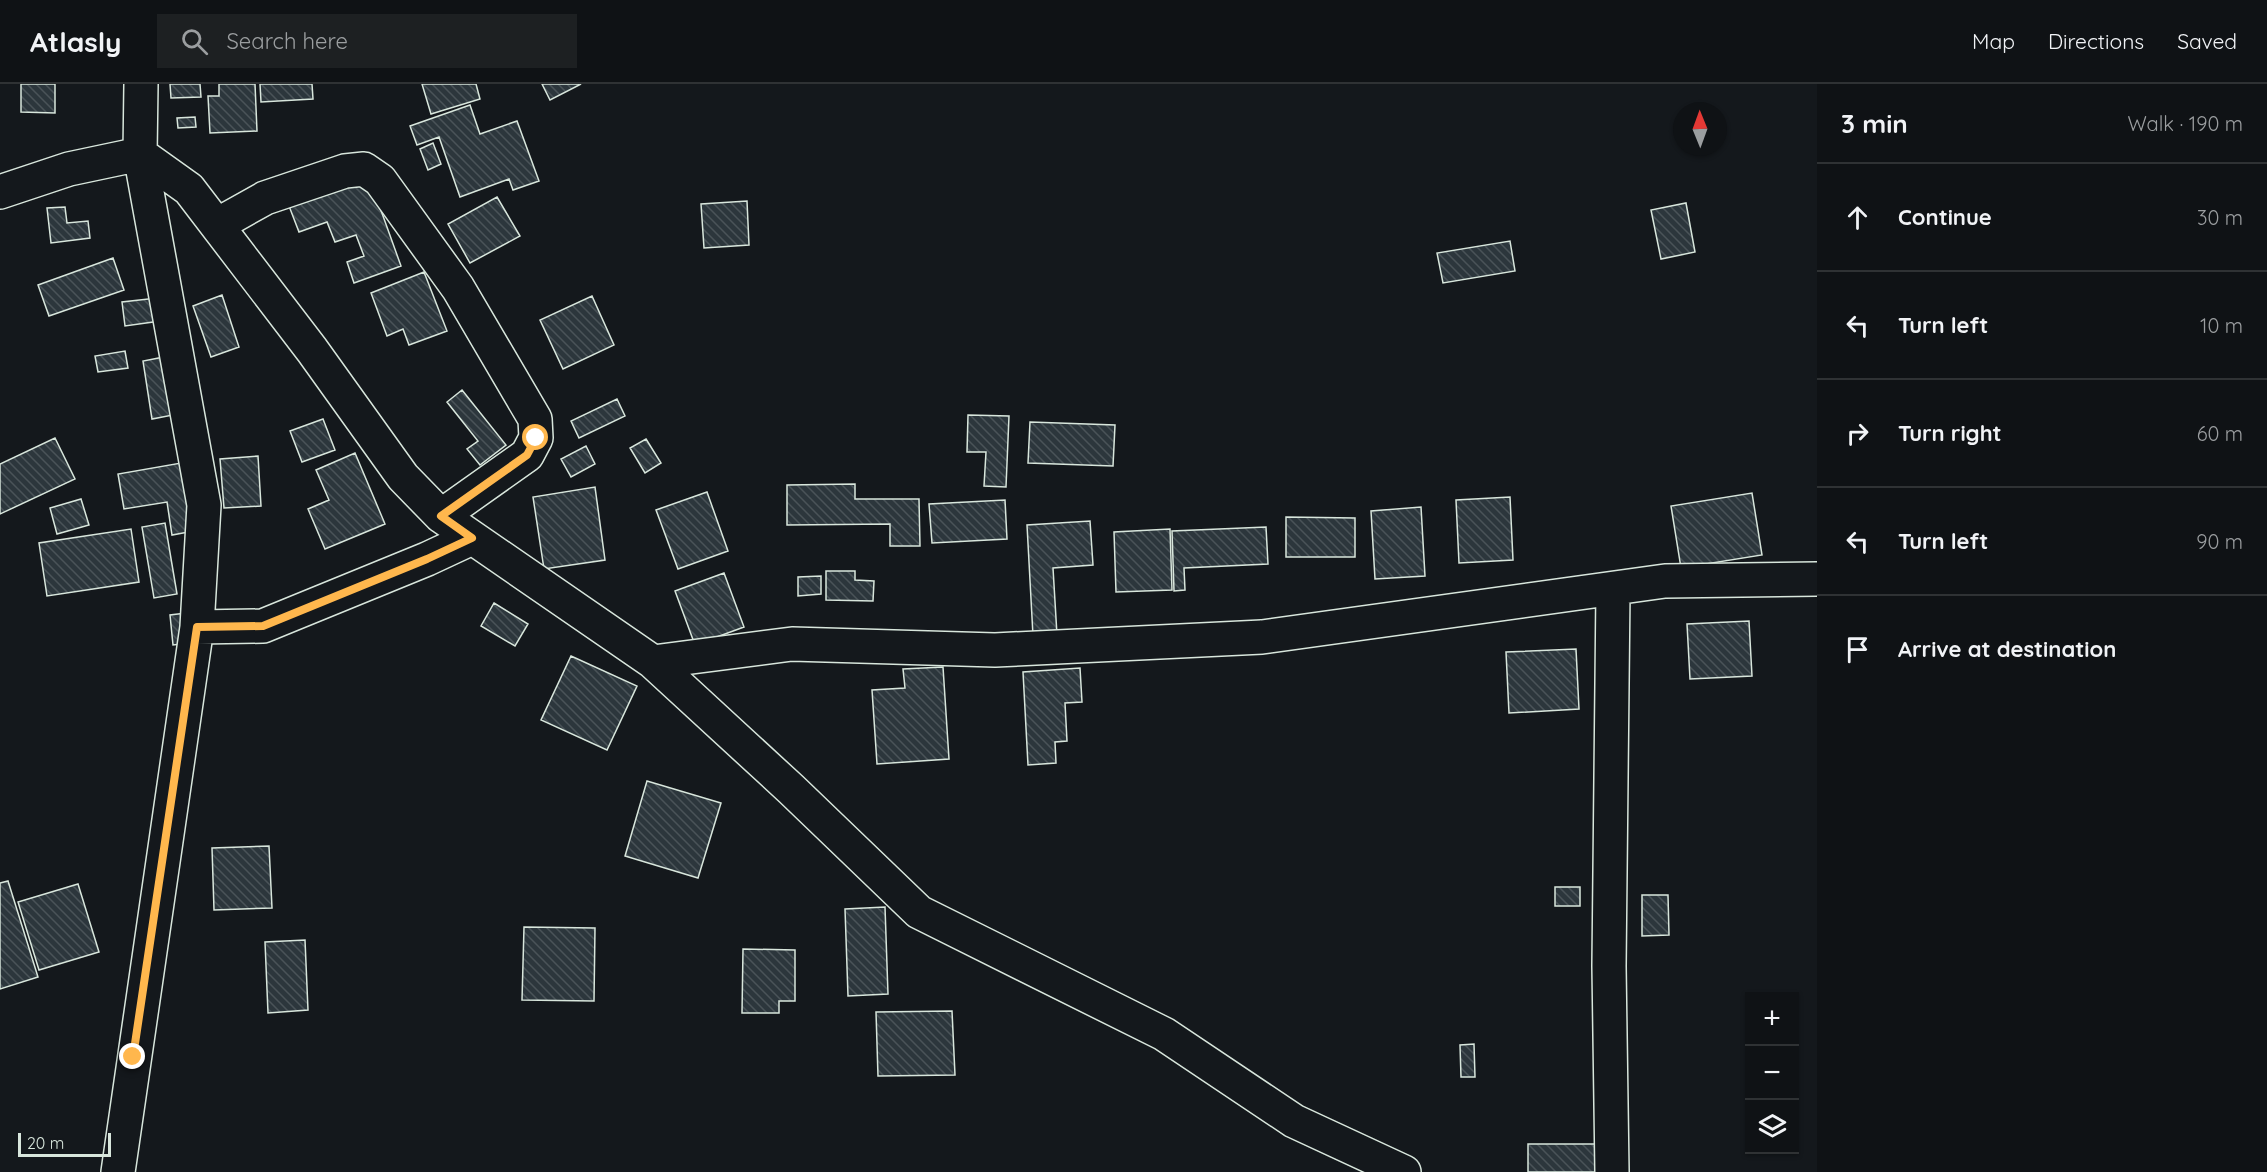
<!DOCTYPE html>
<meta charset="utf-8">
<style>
body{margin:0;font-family:Quicksand,sans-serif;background:#1d2022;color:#f1f3f6}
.controls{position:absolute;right:18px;bottom:18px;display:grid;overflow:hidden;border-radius:0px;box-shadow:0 2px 4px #0004}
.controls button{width:54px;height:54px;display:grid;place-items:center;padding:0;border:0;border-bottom:2px solid #2f3234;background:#0f1215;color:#f1f3f6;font:30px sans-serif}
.compass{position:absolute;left:1673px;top:18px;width:54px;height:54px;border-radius:50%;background:#0f1215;box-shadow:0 2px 4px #0004;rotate:359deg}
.scale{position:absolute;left:18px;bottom:15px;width:93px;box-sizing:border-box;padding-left:6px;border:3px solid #d8e6dc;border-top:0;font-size:16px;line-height:21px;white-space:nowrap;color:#d8e6dc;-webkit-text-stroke:4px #14181c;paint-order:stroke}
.stop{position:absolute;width:18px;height:18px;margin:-14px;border:4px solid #ffb74d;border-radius:50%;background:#fff}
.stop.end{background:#ffb74d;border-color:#fff;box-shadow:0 2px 6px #0008}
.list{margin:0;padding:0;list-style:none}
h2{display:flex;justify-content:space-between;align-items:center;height:78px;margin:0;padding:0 24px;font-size:26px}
h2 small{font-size:20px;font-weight:400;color:#9b9ea0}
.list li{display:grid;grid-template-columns:39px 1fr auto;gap:18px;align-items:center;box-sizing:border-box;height:108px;padding:0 24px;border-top:2px solid #2f3234}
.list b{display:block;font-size:22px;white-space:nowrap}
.list em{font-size:20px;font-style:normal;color:#9b9ea0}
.icon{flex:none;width:33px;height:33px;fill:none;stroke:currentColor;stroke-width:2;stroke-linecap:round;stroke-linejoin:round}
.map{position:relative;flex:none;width:1817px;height:1088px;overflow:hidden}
header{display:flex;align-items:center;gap:36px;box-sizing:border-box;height:84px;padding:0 30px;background:#0f1215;border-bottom:2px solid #2f3234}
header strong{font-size:28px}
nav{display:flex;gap:33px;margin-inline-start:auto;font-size:21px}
.search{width:420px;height:54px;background:#1d2022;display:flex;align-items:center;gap:15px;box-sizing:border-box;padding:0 21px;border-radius:0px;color:#9b9ea0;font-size:22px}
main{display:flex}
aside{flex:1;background:#0f1215}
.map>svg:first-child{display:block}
</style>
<header>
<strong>Atlasly</strong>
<div class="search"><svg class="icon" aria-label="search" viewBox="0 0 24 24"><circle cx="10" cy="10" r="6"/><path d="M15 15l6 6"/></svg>Search here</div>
<nav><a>Map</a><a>Directions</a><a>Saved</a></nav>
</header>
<main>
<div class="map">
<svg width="1817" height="1088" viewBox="0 0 1817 1088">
<defs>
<pattern id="building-back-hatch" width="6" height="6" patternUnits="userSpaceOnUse" patternTransform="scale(1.5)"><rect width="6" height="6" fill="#2c363c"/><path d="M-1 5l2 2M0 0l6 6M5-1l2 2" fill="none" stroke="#4a5358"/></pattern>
</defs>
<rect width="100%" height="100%" fill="#14181c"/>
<path fill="url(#building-back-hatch)" stroke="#d8e6dc" stroke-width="1.5" d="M21,0h34v29l-34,-1z
M170,0h30l1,13 -30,1z
M219,0h36l2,47 -47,2 -2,-37h11z
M260,0h52l1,15 -52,3z
M422,0h54l4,15 -49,15z
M542,0h39l-31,16z
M470,21l10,29 37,-13 22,60 -26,9 -4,-11 -49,18 -21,-60 -22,8 -7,-19z
M195,33l1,10 -18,1 -1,-10z
M433,59l8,21 -13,6 -8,-21z
M369,93l32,89 -47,17 -7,-21 17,-6 -8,-21 -21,7 -8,-20 -28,10 -10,-26z
M497,113l23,39 -50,27 -22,-39z
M747,117l2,44 -45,3 -3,-44z
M1686,119l9,49 -34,7 -10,-49z
M65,123l2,16 21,-2 2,17 -39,5 -4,-35z
M1510,157l5,30 -72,12 -6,-30z
M113,174l11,32 -75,26 -11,-31z
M424,188l23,59 -38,14 -6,-16 -16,7 -16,-43z
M222,211l17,52 -28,10 -18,-51z
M592,212l22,49 -51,24 -23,-49z
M157,214l3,23 -35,5 -3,-24z
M125,267l3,17 -30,4 -3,-16z
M164,273l9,58 -21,4 -9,-58z
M462,306l44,55 -26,20 -13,-16 11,-8 -31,-39z
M617,315l8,17 -46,22 -8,-17z
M968,331l41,1 -3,71 -22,-1 2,-34h-19z
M323,335l12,31 -33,12 -12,-31z
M1030,338l85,3 -2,41 -85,-3z
M55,354l20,41 -75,35v-50z
M646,355l15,24 -16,10 -15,-25z
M586,362l9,18 -24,13 -10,-18z
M355,369l30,71 -60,25 -17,-40 21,-9 -13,-30z
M258,372l3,50 -37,2 -4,-49z
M181,379l13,68 -22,4 -5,-33 -43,7 -6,-35z
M855,400v15h64l1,47h-30v-22l-103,1v-40z
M595,403l10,73 -61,9 -11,-72z
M707,408l21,59 -50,18 -22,-59z
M1752,409l10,62 -81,13 -10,-62z
M1510,413l3,63 -54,3 -3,-63z
M81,415l8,26 -32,9 -7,-26z
M1005,416l2,39 -75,4 -3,-39z
M1421,423l4,69 -50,3 -4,-68z
M1286,433l69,1v39h-69z
M1090,437l3,44 -40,3 4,67 -24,1 -6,-111z
M165,439l12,71 -23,4 -12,-71z
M1266,443l2,37 -84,4 1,22 -11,1 -2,-60z
M131,445l8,53 -92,14 -8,-53z
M1170,445l2,61 -56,2 -2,-60z
M826,487h29v9l19,1 -1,20 -47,-1z
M724,489l20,54 -49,18 -20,-54z
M821,492v18l-23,2v-19z
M494,519l34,21 -13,22 -34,-20z
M186,529l4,30 -17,2 -3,-30z
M1749,537l3,55 -62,3 -3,-55z
M1576,565l3,60 -70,4 -3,-61z
M571,572l66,30 -30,64 -66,-30z
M943,583l6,92 -72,5 -5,-74 33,-2 -2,-19z
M1080,584l2,34 -17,1 2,38 -12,1 1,21 -28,2 -5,-93z
M647,697l74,22 -23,75 -73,-22z
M269,762l3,62 -58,2 -2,-62z
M8,797l30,96 -38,12v-106z
M78,800l21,68 -60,18 -21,-68z
M1555,803h25v19h-25z
M1642,811h26l1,40 -27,1z
M885,823l3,87 -40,2 -3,-87z
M524,843l71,1 -1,73 -72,-1z
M305,856l3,70 -40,3 -3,-71z
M743,865l52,1v51h-16v12h-37z
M952,927l3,64 -77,1 -2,-64z
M1474,960l1,33h-14l-1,-32z
M1528,1060h72v28h-72z"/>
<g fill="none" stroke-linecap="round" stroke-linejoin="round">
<defs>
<path id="minor" d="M0,108l69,-23 71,-15 49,35 123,161 91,127 38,39 212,146 138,127 128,123 245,122 130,87 110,51
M217,141l48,-27 80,-27 19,-2 16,11 78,108 77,131 1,19 -9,17 -86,61
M197,543l66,-1 164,-67 45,-21
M653,578l139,-18 203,6 267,-13 403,-56 152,-2
M118,1088l79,-545 7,-122 -64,-351 1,-70
M1612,1088l-3,-206 4,-376"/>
</defs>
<use href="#minor" stroke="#d8e6dc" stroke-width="36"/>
<use href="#minor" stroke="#14181c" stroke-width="33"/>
</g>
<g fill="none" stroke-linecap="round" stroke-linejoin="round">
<path stroke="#ffb74d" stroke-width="8" d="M133,973l64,-430 66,-1 164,-67 45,-21 -31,-22 86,-61 9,-17"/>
</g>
</svg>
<div class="controls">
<button>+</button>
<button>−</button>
<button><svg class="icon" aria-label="layers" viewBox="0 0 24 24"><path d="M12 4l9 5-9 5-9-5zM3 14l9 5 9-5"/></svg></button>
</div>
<svg class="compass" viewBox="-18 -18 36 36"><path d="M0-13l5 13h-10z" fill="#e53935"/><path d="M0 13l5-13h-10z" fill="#9b9ea0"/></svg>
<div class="scale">20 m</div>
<div class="stop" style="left:536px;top:354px"></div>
<div class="stop end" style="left:133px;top:973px"></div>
</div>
<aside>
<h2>3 min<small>Walk · 190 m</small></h2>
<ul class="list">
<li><svg class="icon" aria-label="ahead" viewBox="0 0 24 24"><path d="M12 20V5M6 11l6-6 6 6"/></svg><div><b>Continue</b></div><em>30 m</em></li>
<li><svg class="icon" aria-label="left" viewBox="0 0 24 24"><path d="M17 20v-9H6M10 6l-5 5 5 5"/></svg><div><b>Turn left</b></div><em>10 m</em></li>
<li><svg class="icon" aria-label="right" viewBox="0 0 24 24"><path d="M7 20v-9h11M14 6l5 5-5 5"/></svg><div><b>Turn right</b></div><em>60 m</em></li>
<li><svg class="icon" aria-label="left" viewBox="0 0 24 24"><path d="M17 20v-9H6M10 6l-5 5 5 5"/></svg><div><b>Turn left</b></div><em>90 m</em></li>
<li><svg class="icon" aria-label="arrive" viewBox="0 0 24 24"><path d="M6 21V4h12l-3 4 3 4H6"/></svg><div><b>Arrive at destination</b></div></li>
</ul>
</aside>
</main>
